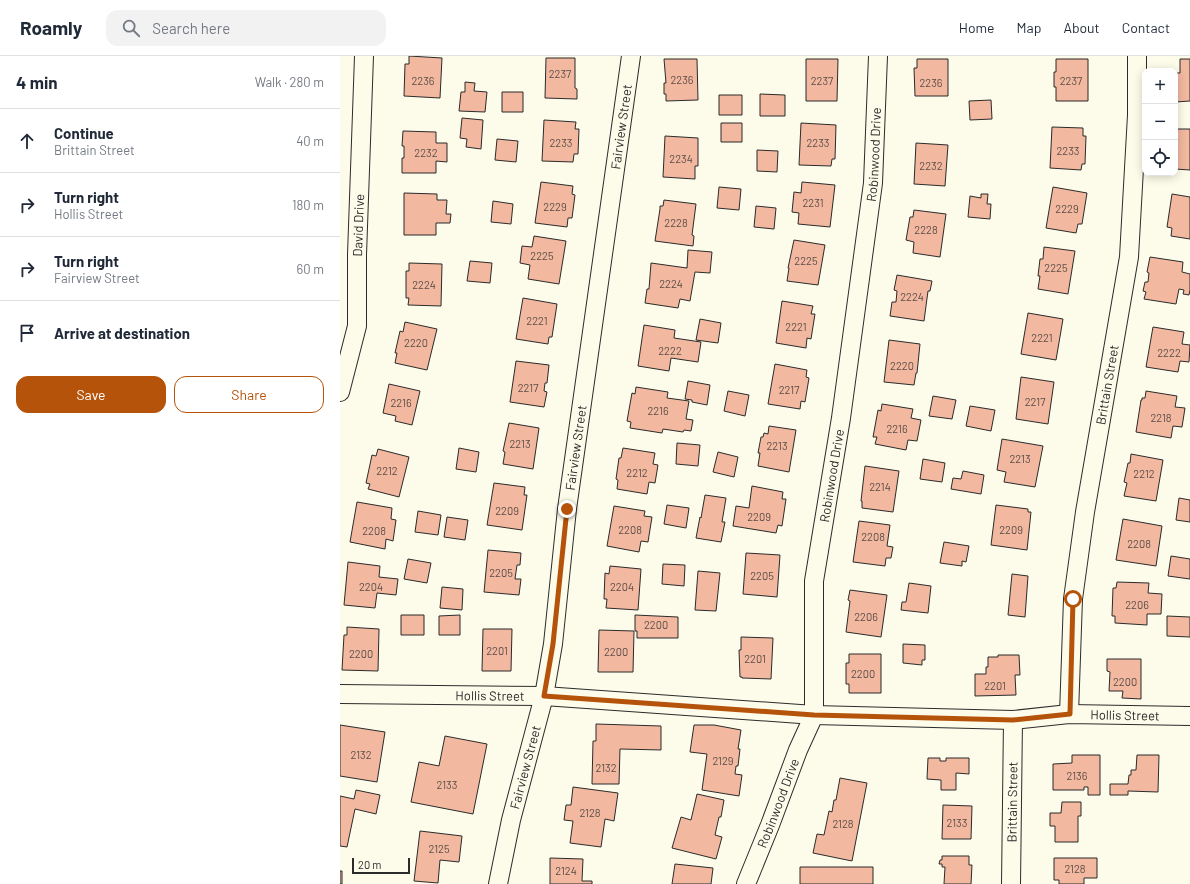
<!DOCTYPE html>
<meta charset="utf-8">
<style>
body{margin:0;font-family:Barlow,sans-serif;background:#f2f2f3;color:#1f2937}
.controls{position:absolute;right:12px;top:12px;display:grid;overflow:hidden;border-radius:8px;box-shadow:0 2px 10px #0003}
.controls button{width:36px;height:36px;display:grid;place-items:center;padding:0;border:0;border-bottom:1px solid #e0e1e3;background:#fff;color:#1f2937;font:20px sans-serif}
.scale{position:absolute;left:12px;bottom:10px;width:58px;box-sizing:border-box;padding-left:4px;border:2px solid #2b2b2b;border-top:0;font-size:11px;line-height:14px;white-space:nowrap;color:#2b2b2b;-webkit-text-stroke:3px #fdfbea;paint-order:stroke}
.stop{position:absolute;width:12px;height:12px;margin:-9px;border:3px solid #b45309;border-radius:50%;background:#fff}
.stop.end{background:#b45309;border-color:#fff;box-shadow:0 1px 4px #0008}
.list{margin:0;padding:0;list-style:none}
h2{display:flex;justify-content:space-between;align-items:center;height:52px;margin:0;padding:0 16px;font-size:17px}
h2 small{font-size:13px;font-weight:400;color:#747a83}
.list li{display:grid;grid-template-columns:26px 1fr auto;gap:12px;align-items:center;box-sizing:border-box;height:64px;padding:0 16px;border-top:1px solid #e0e1e3}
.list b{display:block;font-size:15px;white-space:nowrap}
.list p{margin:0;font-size:13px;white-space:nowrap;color:#747a83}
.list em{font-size:13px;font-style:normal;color:#747a83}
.actions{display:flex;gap:8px;padding:12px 16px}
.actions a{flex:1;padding:9px 0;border:1px solid #b45309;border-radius:12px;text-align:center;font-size:14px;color:#b45309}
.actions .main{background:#b45309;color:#fff}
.icon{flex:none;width:22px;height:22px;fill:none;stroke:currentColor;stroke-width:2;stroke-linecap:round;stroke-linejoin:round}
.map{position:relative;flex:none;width:850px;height:828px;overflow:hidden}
header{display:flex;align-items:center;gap:24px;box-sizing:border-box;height:56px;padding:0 20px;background:#fff;border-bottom:1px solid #e0e1e3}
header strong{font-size:19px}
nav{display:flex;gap:22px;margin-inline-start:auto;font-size:14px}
.search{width:280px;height:36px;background:#f2f2f3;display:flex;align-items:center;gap:10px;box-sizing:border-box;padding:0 14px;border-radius:12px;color:#747a83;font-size:15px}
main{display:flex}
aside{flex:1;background:#fff}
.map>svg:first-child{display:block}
</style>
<header>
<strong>Roamly</strong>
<div class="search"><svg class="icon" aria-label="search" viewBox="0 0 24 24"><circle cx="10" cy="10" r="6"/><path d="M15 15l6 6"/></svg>Search here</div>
<nav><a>Home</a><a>Map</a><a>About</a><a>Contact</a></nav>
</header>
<main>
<aside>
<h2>4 min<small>Walk · 280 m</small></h2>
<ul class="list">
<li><svg class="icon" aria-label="ahead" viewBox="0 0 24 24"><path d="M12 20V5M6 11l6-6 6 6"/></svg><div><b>Continue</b><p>Brittain Street</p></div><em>40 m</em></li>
<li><svg class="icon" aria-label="right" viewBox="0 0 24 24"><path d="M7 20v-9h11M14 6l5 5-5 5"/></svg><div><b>Turn right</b><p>Hollis Street</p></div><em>180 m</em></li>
<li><svg class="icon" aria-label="right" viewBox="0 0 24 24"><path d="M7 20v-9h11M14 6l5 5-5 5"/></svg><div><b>Turn right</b><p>Fairview Street</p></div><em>60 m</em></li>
<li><svg class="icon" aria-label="arrive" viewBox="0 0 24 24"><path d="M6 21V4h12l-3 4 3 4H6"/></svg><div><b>Arrive at destination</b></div></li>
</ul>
<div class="actions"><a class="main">Save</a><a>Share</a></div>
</aside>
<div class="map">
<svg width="850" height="828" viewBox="0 0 850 828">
<rect width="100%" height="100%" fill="#fdfbea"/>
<path fill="#f2b8a0" stroke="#2b2b2b" d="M69,0l33,2 -2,40 -36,-2 1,-32h4z
M206,2h29v30l2,1v10l-32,-1z
M324,3h33l1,41 -32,1v-7h-2v-11h2z
M466,3h32l-1,42h-31z
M577,3h31v37h-33l-1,-28h3z
M716,3h32v42h-32v-14h-2v-15h2z
M840,3h10v42l-15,1 1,-29h4z
M125,26l10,1 -1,8 13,1 -2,20 -26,-1 2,-19h4z
M162,36h21v20h-21z
M420,38l25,1v21h-25z
M379,39h23v20h-23z
M651,44l1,19 -22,1 -1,-19z
M122,62l21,2 -2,29 -15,-2 1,-8 -7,-1z
M204,64l32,2 -1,7h4l-1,25h-4l-1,8 -31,-1z
M381,67h21v19h-21z
M461,67l35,2 -1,34h-3l-1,7 -32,-1z
M712,71l31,1v8h3l-1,28h-3l-1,6 -31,-2z
M835,73h15v41l-15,-1z
M63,75l33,1v11h11v19l-11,-1v12h-34v-15h2v-12h-2z
M325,80l33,2v28h-3v13l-32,-2z
M157,83l21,2 -2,21 -21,-2z
M576,87l32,2 -3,41 -31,-2z
M417,94l21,1 -1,21 -20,-1z
M201,126l32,4 -1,8 3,1 -3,23h-4l-1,9 -32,-4z
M462,126l33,3 -5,42 -32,-3 1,-11 -7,-1 2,-20 7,1z
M379,131l22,2 -2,21 -22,-2z
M713,131l34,6 -5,31h-4l-2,9 -30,-5z
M64,137l33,1v6h10l-1,14h5l-1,9h-14v12h-32z
M641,138h7l-1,10h4l-1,15 -22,-2 2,-21 11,2z
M832,138l18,3v42l-19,-3 1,-8 -5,-1z
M324,144l32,4 -4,31 2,1 -1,10 -38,-5 5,-32v-3h3z
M153,145l20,3 -2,20 -20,-2z
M416,150l20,2 -2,21 -20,-2z
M574,154l32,4 -6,43 -27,-4 1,-11 -8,-2 4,-23h3z
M194,180l32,5 -7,43 -31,-5 2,-14 -10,-2 2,-17 10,1z
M454,184l31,5 -7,40 -31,-4 2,-13h-1z
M704,191l31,4 -7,43 -30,-5 2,-13h-2l2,-17h3z
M348,194l24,2 -2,21 -15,-1 -5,29 -10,-2 -2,9 -33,-5 2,-14h2l2,-26 36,5z
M810,201l33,5 -1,10 8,2v16l-1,5 -6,-1 1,-4 -5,-1 -3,15 -32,-5 2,-7 -3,-1 2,-9h3l1,-9 -2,-1z
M130,205l22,2 -2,20 -23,-2z
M69,207l33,1 -1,42 -33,-1 1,-7h-3v-27h3z
M557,219l35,6 -2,10h-2l-4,30 -34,-5 2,-14h4l1,-11 -3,-1z
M183,242l34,6 -5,33h-3l-1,7 -32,-5z
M442,245l31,5 -2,8h4l-4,25 -4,-1 -1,10 -30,-5z
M688,257l35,6 -7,41 -35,-6z
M360,263l21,4 -3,20 -22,-3z
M65,266l32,7 -10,41 -32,-7 2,-10h-2l5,-22 3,1z
M304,269l31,5 -1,8 27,4 -3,20 -27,-4 -2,13 -31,-5z
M813,271l31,5 -2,12 8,1 -1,17 -9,-1 -2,11 -32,-5z
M549,284l31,4 -3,29h-1l-2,12 -30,-3z
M176,305l33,4 -2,18h-2l-1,8 3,1 -3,15 -34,-5z
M435,308l32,6 -1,7 3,1 -4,24 -4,-1 -1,8 -32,-5z
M681,321l33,5 -6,42 -32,-5z
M348,325l22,4 -3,20 -15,-3v-2l-7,-1z
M49,328l31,7 -8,34 -17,-4 1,-5 -13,-3z
M296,331l32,5 -1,6 22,3 -3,18 7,1 -2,11 -7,-1 -1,2 -20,-3 -1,4 -32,-5 1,-6 -4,-1 5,-28 3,1z
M388,335l21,4 -4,21 -21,-5z
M806,335l31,5 -2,11 10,1 -3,19 -9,-1 -2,12 -35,-6 5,-32h1v-2h3z
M593,340l23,4 -4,19 -23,-3z
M542,348l31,5 -2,9 10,2 -4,21 -9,-1 -2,10 -31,-6 2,-7h-4l5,-27 3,1z
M630,350l25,4 -4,21 -25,-5z
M169,367l30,5 -6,41 -30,-5 2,-12 -2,-1z
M429,370l27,4 -7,42 -31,-6 2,-13h-2l3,-16h2l1,-4 4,1z
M662,383l41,7 -8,41 -31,-5 2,-10 -9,-2z
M337,387l23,2 -2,21 -22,-2z
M119,392l20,4 -3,20 -20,-3z
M283,392l32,5 -2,11 5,1 -3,18 -6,-1 -2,12 -30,-5 1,-9 -2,-1 3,-21h2z
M38,393l31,8 -10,40 -31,-8 2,-5 -4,-1 6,-28 4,1z
M378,396l20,5 -4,20 -21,-5z
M791,398l32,6 -7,41 -32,-5 3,-13 -3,-1 4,-19h2z
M583,403l22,4 -3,19 -22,-3z
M525,410l34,5 -6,41 -31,-4v-7h-1z
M623,415l21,4 -3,19 -30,-5 2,-11 8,1z
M154,427l31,4 -1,8h3l-5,35 -35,-5z
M412,430l31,6 -1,7h4l-4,27 -4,-1 -2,8 -43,-7 3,-20 13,2z
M365,439l21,3 -4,24h3l-4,20 -25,-4 4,-21 1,1z
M839,442l11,2v22l-14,-2z
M17,446l35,6 -1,11 5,1 -3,21 -7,-2 -1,10 -35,-7z
M327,449l22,3 -3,20 -22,-4z
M656,449l32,4v3h3l-4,38 -36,-5z
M274,450l31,5 -1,5 8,1 -4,25 -7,-1 -2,11 -32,-6z
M78,455l23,4 -3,20 -23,-3z
M107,461l21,3 -3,20 -21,-3z
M783,463l39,7 -6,40 -40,-6z
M519,465l31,4 -3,21 6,1 -2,11h-5l-1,8 -32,-4z
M604,486l25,4 -3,16 -4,-1v5l-22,-3z
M148,494l33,3 -1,12h-3l-2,14h6l-2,16 -35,-3z
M406,497l34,2 -3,42 -34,-3z
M831,500l19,3v20l-22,-3z
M68,503l23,4 -4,20 -23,-4z
M8,506l32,4 -1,11 19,2 -2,16 -19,-2 -2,15 -31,-3z
M323,508l22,1 -1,21 -22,-2z
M270,510l31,3 -3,41 -32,-2 1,-9h-3l1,-26 4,1z
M358,515l22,2 -4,38 -21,-1z
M672,518l16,2 -3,41 -17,-2z
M777,526l32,1 -1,10 14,1 -1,20h-14v11l-32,-2v-7h-3l1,-28h3z
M569,527l22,3 -3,27 -27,-3 1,-8h4z
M102,531l21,2 -1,21 -22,-2z
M510,534l37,5 -6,42 -35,-5 4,-31 -2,-1z
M61,559h23v20h-23z
M120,559v20h-21v-19z
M295,559l43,2v21h-41v-7h-2z
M827,560l23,1v20l-23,-1z
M7,571l32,2 -1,42 -36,-1 2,-35h3z
M143,573h29l-1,42h-29z
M259,574l35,1 -1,41h-35z
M401,581l32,1 -2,41 -29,-1v-1h-2l-1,-27h2z
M563,588l22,1v15h-3v5l-19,-2z
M509,598h32v39h-32v-9h-3v-21h3z
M658,599h21l1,20h-5l1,20 -41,1v-22h11v-7h2v-10h10z
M767,603h34v40l-19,-1 1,-7h-14l1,-19 -3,-1z
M256,668l65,2v24l-41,-1 -1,35h-27l1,-43h3z
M0,669l45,7 -8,50 -37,-6z
M354,669h20l27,5 -3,19h2l-2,17h-2l-1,8 7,1 -3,21 -37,-6 5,-36 -17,-2z
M105,680l42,8 -14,70 -62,-12 8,-40 20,4z
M732,699h28v40h-12v-8h-4v3h-31v-26l19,-1z
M797,699h22l-1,37 -30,-1v4h-18v-11h18l1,-9h2v-5h5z
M588,702h12v3h6v-3h23v16l-13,-1v17h-15v-10l-14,-1z
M500,722l27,5 -15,78 -39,-8 4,-19 7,1 5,-24 3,1 2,-12h2z
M233,731l45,6 -4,28 -9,-2 -4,28 -31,-4 3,-22 -9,-1 2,-15h5z
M16,734l24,5 -4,19 -21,-5 -8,38 -7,-1v-50l14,3z
M357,738l27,6 -3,17h-2l-4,18 7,2 -6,22 -44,-11 9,-31 10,3z
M722,746h19v14h-3v26h-23v-16h-5v-13h11z
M603,749l29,1 -1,33h-29z
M80,775l42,5 -3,26 -19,-2 -2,23 -24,-2z
M602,800h27v9h3l-1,19h-27l1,-17h-3v-3h-3l1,-4h2z
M210,802l33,1 -1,22h10v3h-42z
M714,802h43v20h-13v6h-25v-4h-5z
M335,808l38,4 -2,16h-39z
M460,811h73v17h-73z
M0,815h2v13h-2z"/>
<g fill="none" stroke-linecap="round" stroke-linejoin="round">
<defs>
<g id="street">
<path id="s1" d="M0,336l17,-66v-71l7,-199"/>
<path id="s2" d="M0,638l204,2 270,19 199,5 56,-6 121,2"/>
<path id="s3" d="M729,658l4,-115 12,-87 44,-255 8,-142v-59"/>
<path id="s4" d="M158,828l13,-64 33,-124 9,-52 14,-135 64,-453"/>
<path id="s5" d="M406,828l24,-59 28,-75 16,-35v-134l27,-163 32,-235 5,-127"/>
<path id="s6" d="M671,828l2,-164"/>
</g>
</defs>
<use href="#street" stroke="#2b2b2b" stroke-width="20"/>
<use href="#street" stroke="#fdfbea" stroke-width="18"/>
</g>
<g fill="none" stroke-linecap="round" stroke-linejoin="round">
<path stroke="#b45309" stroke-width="5" d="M227,453l-14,135 -9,52 270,19 199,5 57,-6 3,-115"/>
</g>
<g text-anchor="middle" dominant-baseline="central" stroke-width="3" stroke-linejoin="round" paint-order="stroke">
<g font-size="11" fill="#5d4e48">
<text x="220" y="17">2237</text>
<text x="342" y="23">2236</text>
<text x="83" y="24">2236</text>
<text x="482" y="24">2237</text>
<text x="731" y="24">2237</text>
<text x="591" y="26">2236</text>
<text x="221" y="86">2233</text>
<text x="478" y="86">2233</text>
<text x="728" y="94">2233</text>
<text x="86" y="96">2232</text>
<text x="341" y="102">2234</text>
<text x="591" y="109">2232</text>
<text x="473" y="146">2231</text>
<text x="215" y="150">2229</text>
<text x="727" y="152">2229</text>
<text x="336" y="166">2228</text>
<text x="586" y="173">2228</text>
<text x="202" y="199">2225</text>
<text x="466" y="204">2225</text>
<text x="716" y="211">2225</text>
<text x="331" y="227">2224</text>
<text x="84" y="228">2224</text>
<text x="572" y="240">2224</text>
<text x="197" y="264">2221</text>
<text x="456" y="270">2221</text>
<text x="702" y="281">2221</text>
<text x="76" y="286">2220</text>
<text x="330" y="294">2222</text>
<text x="829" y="296">2222</text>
<text x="562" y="309">2220</text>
<text x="188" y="331">2217</text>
<text x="449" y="333">2217</text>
<text x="695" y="345">2217</text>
<text x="61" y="346">2216</text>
<text x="318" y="354">2216</text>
<text x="821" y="361">2218</text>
<text x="557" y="372">2216</text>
<text x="180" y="387">2213</text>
<text x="437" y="389">2213</text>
<text x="680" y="402">2213</text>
<text x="47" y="414">2212</text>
<text x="297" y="416">2212</text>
<text x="804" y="417">2212</text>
<text x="540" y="430">2214</text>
<text x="167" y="454">2209</text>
<text x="419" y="460">2209</text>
<text x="290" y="473">2208</text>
<text x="671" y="473">2209</text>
<text x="34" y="474">2208</text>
<text x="533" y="480">2208</text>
<text x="799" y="487">2208</text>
<text x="161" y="516">2205</text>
<text x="422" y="519">2205</text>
<text x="31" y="530">2204</text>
<text x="282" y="530">2204</text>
<text x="797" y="548">2206</text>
<text x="526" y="560">2206</text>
<text x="316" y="568">2200</text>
<text x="157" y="594">2201</text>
<text x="276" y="595">2200</text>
<text x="21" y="597">2200</text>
<text x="415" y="602">2201</text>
<text x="523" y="617">2200</text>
<text x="785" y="625">2200</text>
<text x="655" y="629">2201</text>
<text x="21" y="698">2132</text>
<text x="383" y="704">2129</text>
<text x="266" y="711">2132</text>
<text x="737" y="719">2136</text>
<text x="107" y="728">2133</text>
<text x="250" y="756">2128</text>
<text x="617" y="766">2133</text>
<text x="503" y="767">2128</text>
<text x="99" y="792">2125</text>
<text x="735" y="812">2128</text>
<text x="226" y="814">2124</text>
</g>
<g font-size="13" fill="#2b2b2b" stroke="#fdfbea">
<text stroke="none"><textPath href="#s4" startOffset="768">Fairview Street</textPath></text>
<text stroke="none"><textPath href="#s5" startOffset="747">Robinwood Drive</textPath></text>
<text stroke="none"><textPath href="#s1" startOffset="169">David Drive</textPath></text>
<text stroke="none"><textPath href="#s3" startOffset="332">Brittain Street</textPath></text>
<text stroke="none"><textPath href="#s4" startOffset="444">Fairview Street</textPath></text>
<text stroke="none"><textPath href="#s5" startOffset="423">Robinwood Drive</textPath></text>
<text stroke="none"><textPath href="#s2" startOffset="150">Hollis Street</textPath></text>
<text stroke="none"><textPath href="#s2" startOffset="786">Hollis Street</textPath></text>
<text stroke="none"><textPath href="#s4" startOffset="120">Fairview Street</textPath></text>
<text stroke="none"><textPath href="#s6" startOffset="82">Brittain Street</textPath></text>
<text stroke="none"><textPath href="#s5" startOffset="87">Robinwood Drive</textPath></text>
</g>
</g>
</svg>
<div class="controls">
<button>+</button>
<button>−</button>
<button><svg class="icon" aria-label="locate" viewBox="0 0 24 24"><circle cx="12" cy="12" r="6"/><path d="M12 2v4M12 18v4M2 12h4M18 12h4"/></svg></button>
</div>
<div class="scale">20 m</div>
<div class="stop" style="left:733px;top:543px"></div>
<div class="stop end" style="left:227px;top:453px"></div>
</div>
</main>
